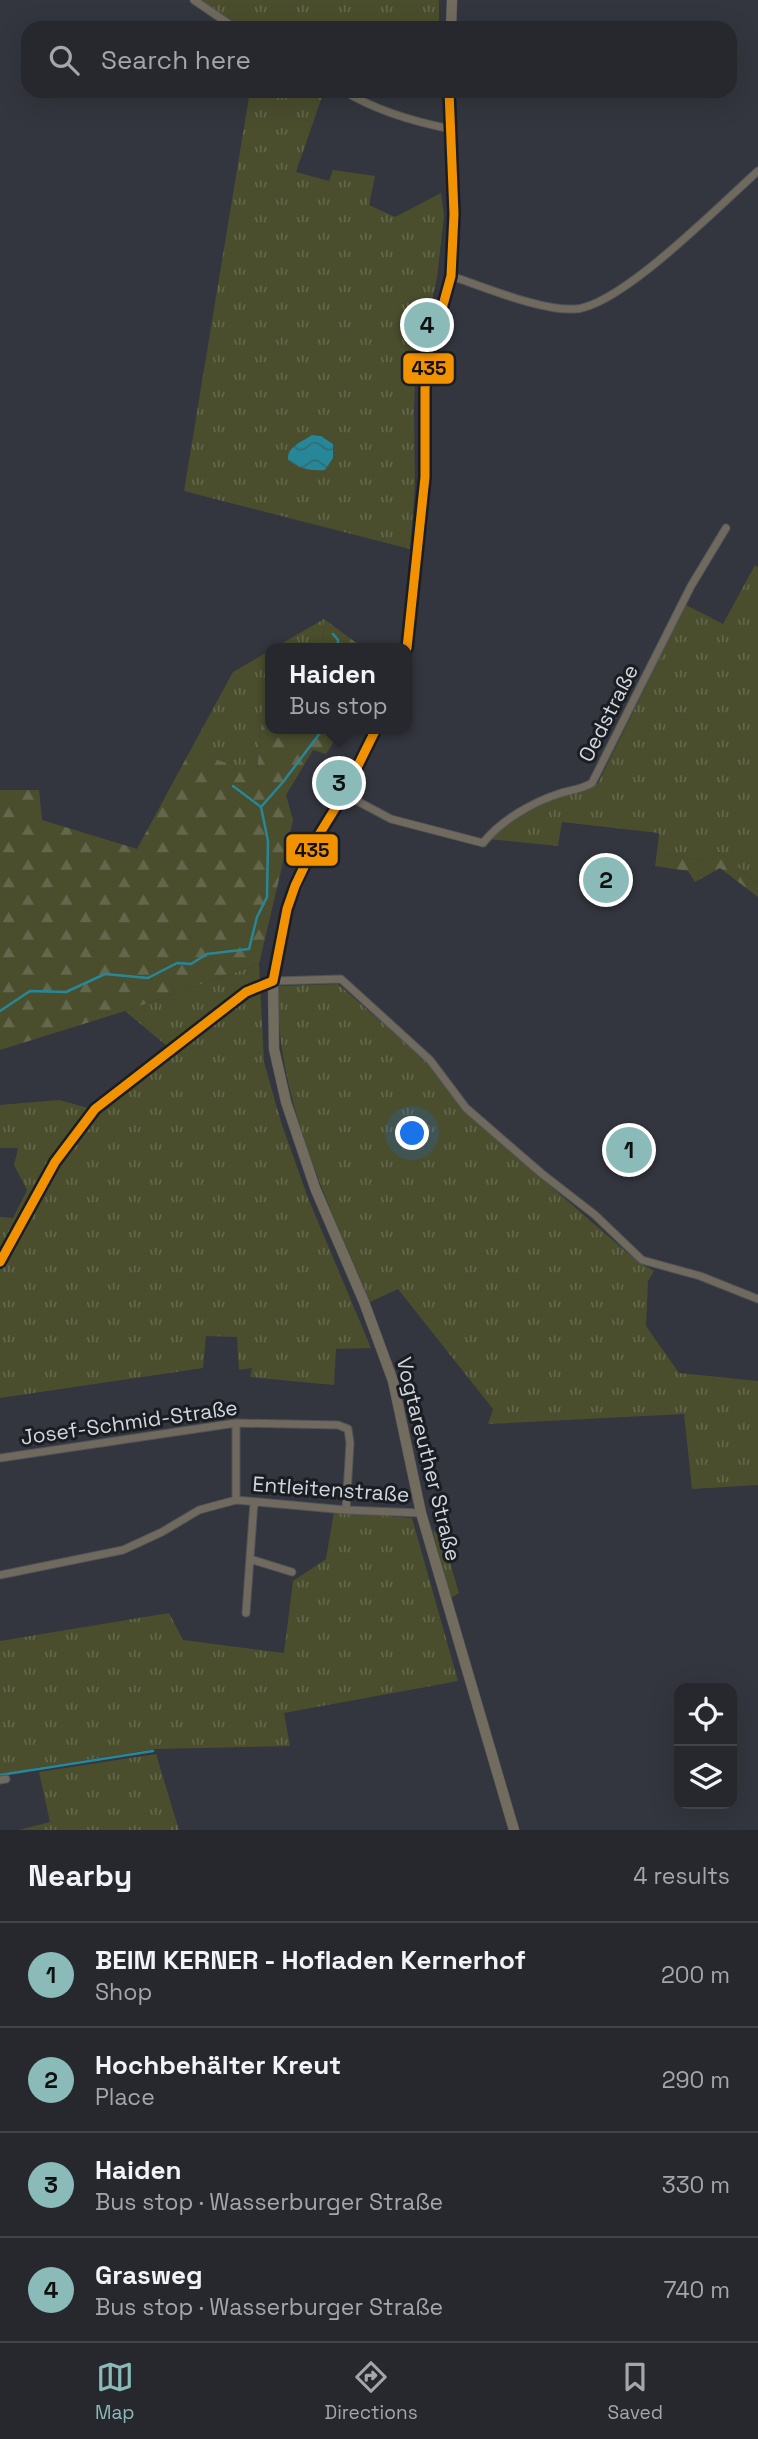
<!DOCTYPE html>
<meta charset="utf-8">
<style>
body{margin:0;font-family:"Space Grotesk",sans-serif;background:#2e3036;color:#f1f3f6}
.controls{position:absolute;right:21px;bottom:21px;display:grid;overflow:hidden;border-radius:14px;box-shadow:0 7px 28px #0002}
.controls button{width:63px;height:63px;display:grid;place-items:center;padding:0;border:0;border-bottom:2px solid #42444a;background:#26282e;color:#f1f3f6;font:35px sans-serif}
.you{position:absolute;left:413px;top:1134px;width:24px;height:24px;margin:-18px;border:5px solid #fff;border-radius:50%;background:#1a73e8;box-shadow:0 0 0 10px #1a73e833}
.badge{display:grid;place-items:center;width:46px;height:46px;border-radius:50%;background:#8bbbb9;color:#111;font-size:23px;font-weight:700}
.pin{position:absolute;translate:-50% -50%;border:4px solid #fff;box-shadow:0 2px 7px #0006}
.popup{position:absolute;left:265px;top:643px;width:147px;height:91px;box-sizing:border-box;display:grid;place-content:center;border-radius:14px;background:#26282e;filter:drop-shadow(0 2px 5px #0005);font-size:23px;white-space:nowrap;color:#a4a6aa}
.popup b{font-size:26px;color:#f1f3f6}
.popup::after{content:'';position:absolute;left:50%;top:100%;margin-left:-14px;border:14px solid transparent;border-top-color:#26282e}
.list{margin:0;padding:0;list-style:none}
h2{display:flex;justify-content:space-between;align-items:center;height:91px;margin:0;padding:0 28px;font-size:30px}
h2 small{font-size:23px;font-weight:400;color:#a4a6aa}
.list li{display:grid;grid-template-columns:46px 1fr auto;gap:21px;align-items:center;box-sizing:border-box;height:105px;padding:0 28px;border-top:2px solid #42444a}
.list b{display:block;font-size:26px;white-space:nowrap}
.list p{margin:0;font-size:23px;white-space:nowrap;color:#a4a6aa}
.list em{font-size:23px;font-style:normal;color:#a4a6aa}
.icon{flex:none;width:38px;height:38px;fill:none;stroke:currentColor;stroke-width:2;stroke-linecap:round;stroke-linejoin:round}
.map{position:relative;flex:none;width:758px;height:1830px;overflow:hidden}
.search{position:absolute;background:#26282e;box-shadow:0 7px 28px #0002;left:21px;right:21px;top:21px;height:77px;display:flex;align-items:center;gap:18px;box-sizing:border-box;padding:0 24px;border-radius:21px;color:#a4a6aa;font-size:26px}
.sheet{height:511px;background:#26282e}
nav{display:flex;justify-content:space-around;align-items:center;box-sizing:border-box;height:98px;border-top:2px solid #42444a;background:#26282e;font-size:19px;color:#a4a6aa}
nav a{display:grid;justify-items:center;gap:4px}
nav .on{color:#8bbbb9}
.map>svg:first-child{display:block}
</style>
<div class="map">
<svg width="758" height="1830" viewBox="0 0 758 1830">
<defs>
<pattern id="grass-tufts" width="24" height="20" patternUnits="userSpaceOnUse" patternTransform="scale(1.75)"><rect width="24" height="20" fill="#4a4e2d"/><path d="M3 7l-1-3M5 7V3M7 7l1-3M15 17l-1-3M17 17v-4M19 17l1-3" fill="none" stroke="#63674b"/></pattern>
<pattern id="forest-firs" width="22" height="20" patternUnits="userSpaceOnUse" patternTransform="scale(1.75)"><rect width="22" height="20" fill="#4a4e2d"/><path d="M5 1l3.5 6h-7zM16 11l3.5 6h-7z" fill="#63674b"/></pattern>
<pattern id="water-waves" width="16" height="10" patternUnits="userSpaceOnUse" patternTransform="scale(1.75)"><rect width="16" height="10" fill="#278799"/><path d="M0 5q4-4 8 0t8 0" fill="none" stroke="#2f6e7b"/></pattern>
</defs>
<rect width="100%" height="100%" fill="#33363e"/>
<path fill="url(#grass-tufts)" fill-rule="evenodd" d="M201,0h238v28h-196z
M250,91h74l-28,81 33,9 4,-11 42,6 -6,29 26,12 46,-24 3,23 -7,62 -14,63 -7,14 -2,54 1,76 -5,64 -226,-58zM313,435l8,1 12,8v13l-41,-10z
M755,565l3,2v316l-39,-31 -18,8 -44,-8 2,-19 -97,-11 -4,24 -70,-7 31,-23 44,-21 20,-4 15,-8 88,-178 37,19z
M324,619l-1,29h-49z
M271,650v54l-8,2 -6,68 -67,-23 43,-79z
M259,964l5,98 17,60 27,76 63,150 -35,1 -2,36 -84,-8 2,-9 -13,2 -2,-33 -31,-1 -3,32 -203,30v-181l13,1 14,-28 -13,-25 4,-17h-18v-43l59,-5 29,8 80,-61 -43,-36z
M338,984l89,78 37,49 174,151 16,9 -6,10 -2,45 33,47 79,8v104l-66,4 -8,-75 -196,10 5,-15 -95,-120 -28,13c-42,-101 -95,-205 -92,-316z
M334,1512l78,6 46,163 -174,32 6,33 -135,3 -119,19 -36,8v-135l169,-28 14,27 101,13 9,-72 33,-22z
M432,1529l11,10 16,54 -8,5z
M156,1754l23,76h-160l31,-8 -11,-50z"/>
<path fill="url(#forest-firs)" d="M324,619l38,28 -1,1h-38z
M271,704v25h71l-16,25 -13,-4 -27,45 7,25 -34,144 -134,47 -125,39v-260h39l3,30 95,29 53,-98 67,22 6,-67z
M657,852l44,8 18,-8 39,31v14l-38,-29 -25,14 -7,-11 -33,-5z"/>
<path fill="url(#water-waves)" d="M312,435l9,1 12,8v14l-8,12c-14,1 -25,-1 -37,-10 -1,-14 14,-18 24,-25z"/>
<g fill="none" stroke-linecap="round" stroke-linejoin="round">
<path stroke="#278799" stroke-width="2.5" d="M333,634l5,6v8
M233,786l28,21
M0,1011l30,-20 36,1 39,-18 43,4 29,-15 14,1 16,-10 42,-5 8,-32 10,-20 1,-56 -7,-34 22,-25 40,-53
M0,1775l153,-24"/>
<defs>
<path id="minor" d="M194,0l41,28
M344,91c31,19 71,31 107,38
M451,276c34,11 89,35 124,33 46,-3 146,-105 183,-138
M344,794l47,25 92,24c18,-23 50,-41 78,-50 11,-3 21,-4 31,-10l99,-197 35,-58
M0,1262l61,-111 22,-30 12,-12 159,-122 19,-6 68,-2 89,81 36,48 75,65 54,42 47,45 58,16 58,23
M0,1458l236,-35 102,2 10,4 2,14 -4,67
M236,1500v-77
M250,1559l42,13
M0,1575l123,-25 39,-18 37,-22 37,-10 110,10 75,3
M246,1613l8,-111
M0,1780l6,-1"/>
<path id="secondary" d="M451,28l1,-28
M407,649l18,-172v-89l10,-54 16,-58 3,-62 -5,-123
M376,729l-32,65 -24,39 -33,76 -14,72 1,68 12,53 29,86 49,114 29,79 28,132 93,317"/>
</defs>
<use href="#minor" stroke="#50545a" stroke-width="9"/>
<use href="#secondary" stroke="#50545a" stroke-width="11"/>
<use href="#minor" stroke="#6f6a5d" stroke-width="7"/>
<use href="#secondary" stroke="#716c5e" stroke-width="10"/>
<defs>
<path id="bus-1" d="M407,648l18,-171v-89l10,-54 16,-58 3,-62 -5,-123
M273,981l14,-72 8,-23 25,-53 24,-39 32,-65
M0,1262l55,-100 40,-53 151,-117 27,-11"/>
</defs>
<use href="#bus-1" stroke="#1a1d22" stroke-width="14"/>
<use href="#bus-1" stroke="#f39200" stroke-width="9"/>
</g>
<g text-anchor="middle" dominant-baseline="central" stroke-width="6" stroke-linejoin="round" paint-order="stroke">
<g font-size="21" fill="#d2d6de" stroke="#1a1d22">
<text transform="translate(608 713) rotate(-63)">Oedstraße</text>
<text transform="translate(129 1422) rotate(-8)">Josef-Schmid-Straße</text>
<text transform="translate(429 1459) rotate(76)">Vogtareuther Straße</text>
<text transform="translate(331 1489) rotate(4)">Entleitenstraße</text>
</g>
</g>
<g stroke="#1a1d22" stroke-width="2.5">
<rect x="402" y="352" width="53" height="33" rx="7" fill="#f39200"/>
<rect x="285" y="833" width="54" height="34" rx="7" fill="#f39200"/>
</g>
<g font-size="19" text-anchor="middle" font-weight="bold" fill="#111">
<text x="429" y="375">435</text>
<text x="312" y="857">435</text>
</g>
</svg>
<div class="controls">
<button><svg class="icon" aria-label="locate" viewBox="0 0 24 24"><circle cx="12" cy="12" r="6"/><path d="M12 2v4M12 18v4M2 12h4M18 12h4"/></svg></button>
<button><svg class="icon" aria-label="layers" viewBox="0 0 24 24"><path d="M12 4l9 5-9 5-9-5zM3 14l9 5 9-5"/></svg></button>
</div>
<div class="you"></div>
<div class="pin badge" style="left:629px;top:1150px">1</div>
<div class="pin badge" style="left:606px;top:880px">2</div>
<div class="pin badge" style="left:339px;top:783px">3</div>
<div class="popup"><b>Haiden</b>Bus stop</div>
<div class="pin badge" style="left:427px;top:325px">4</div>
<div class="search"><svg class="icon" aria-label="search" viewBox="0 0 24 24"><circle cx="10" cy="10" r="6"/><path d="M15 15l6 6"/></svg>Search here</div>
</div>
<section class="sheet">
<h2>Nearby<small>4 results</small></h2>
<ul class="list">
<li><span class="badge">1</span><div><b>BEIM KERNER - Hofladen Kernerhof</b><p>Shop</p></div><em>200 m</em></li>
<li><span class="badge">2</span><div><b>Hochbehälter Kreut</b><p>Place</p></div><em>290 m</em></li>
<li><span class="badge">3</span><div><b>Haiden</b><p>Bus stop · Wasserburger Straße</p></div><em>330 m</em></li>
<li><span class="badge">4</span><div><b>Grasweg</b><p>Bus stop · Wasserburger Straße</p></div><em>740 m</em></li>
</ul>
</section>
<nav>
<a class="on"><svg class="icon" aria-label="map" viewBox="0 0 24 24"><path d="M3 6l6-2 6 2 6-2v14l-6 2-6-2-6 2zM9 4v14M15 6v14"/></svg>Map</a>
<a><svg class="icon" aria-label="directions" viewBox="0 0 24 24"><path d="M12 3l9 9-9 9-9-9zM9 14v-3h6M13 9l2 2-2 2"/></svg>Directions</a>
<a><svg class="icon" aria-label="saved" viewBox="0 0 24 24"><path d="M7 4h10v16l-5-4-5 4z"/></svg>Saved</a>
</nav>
